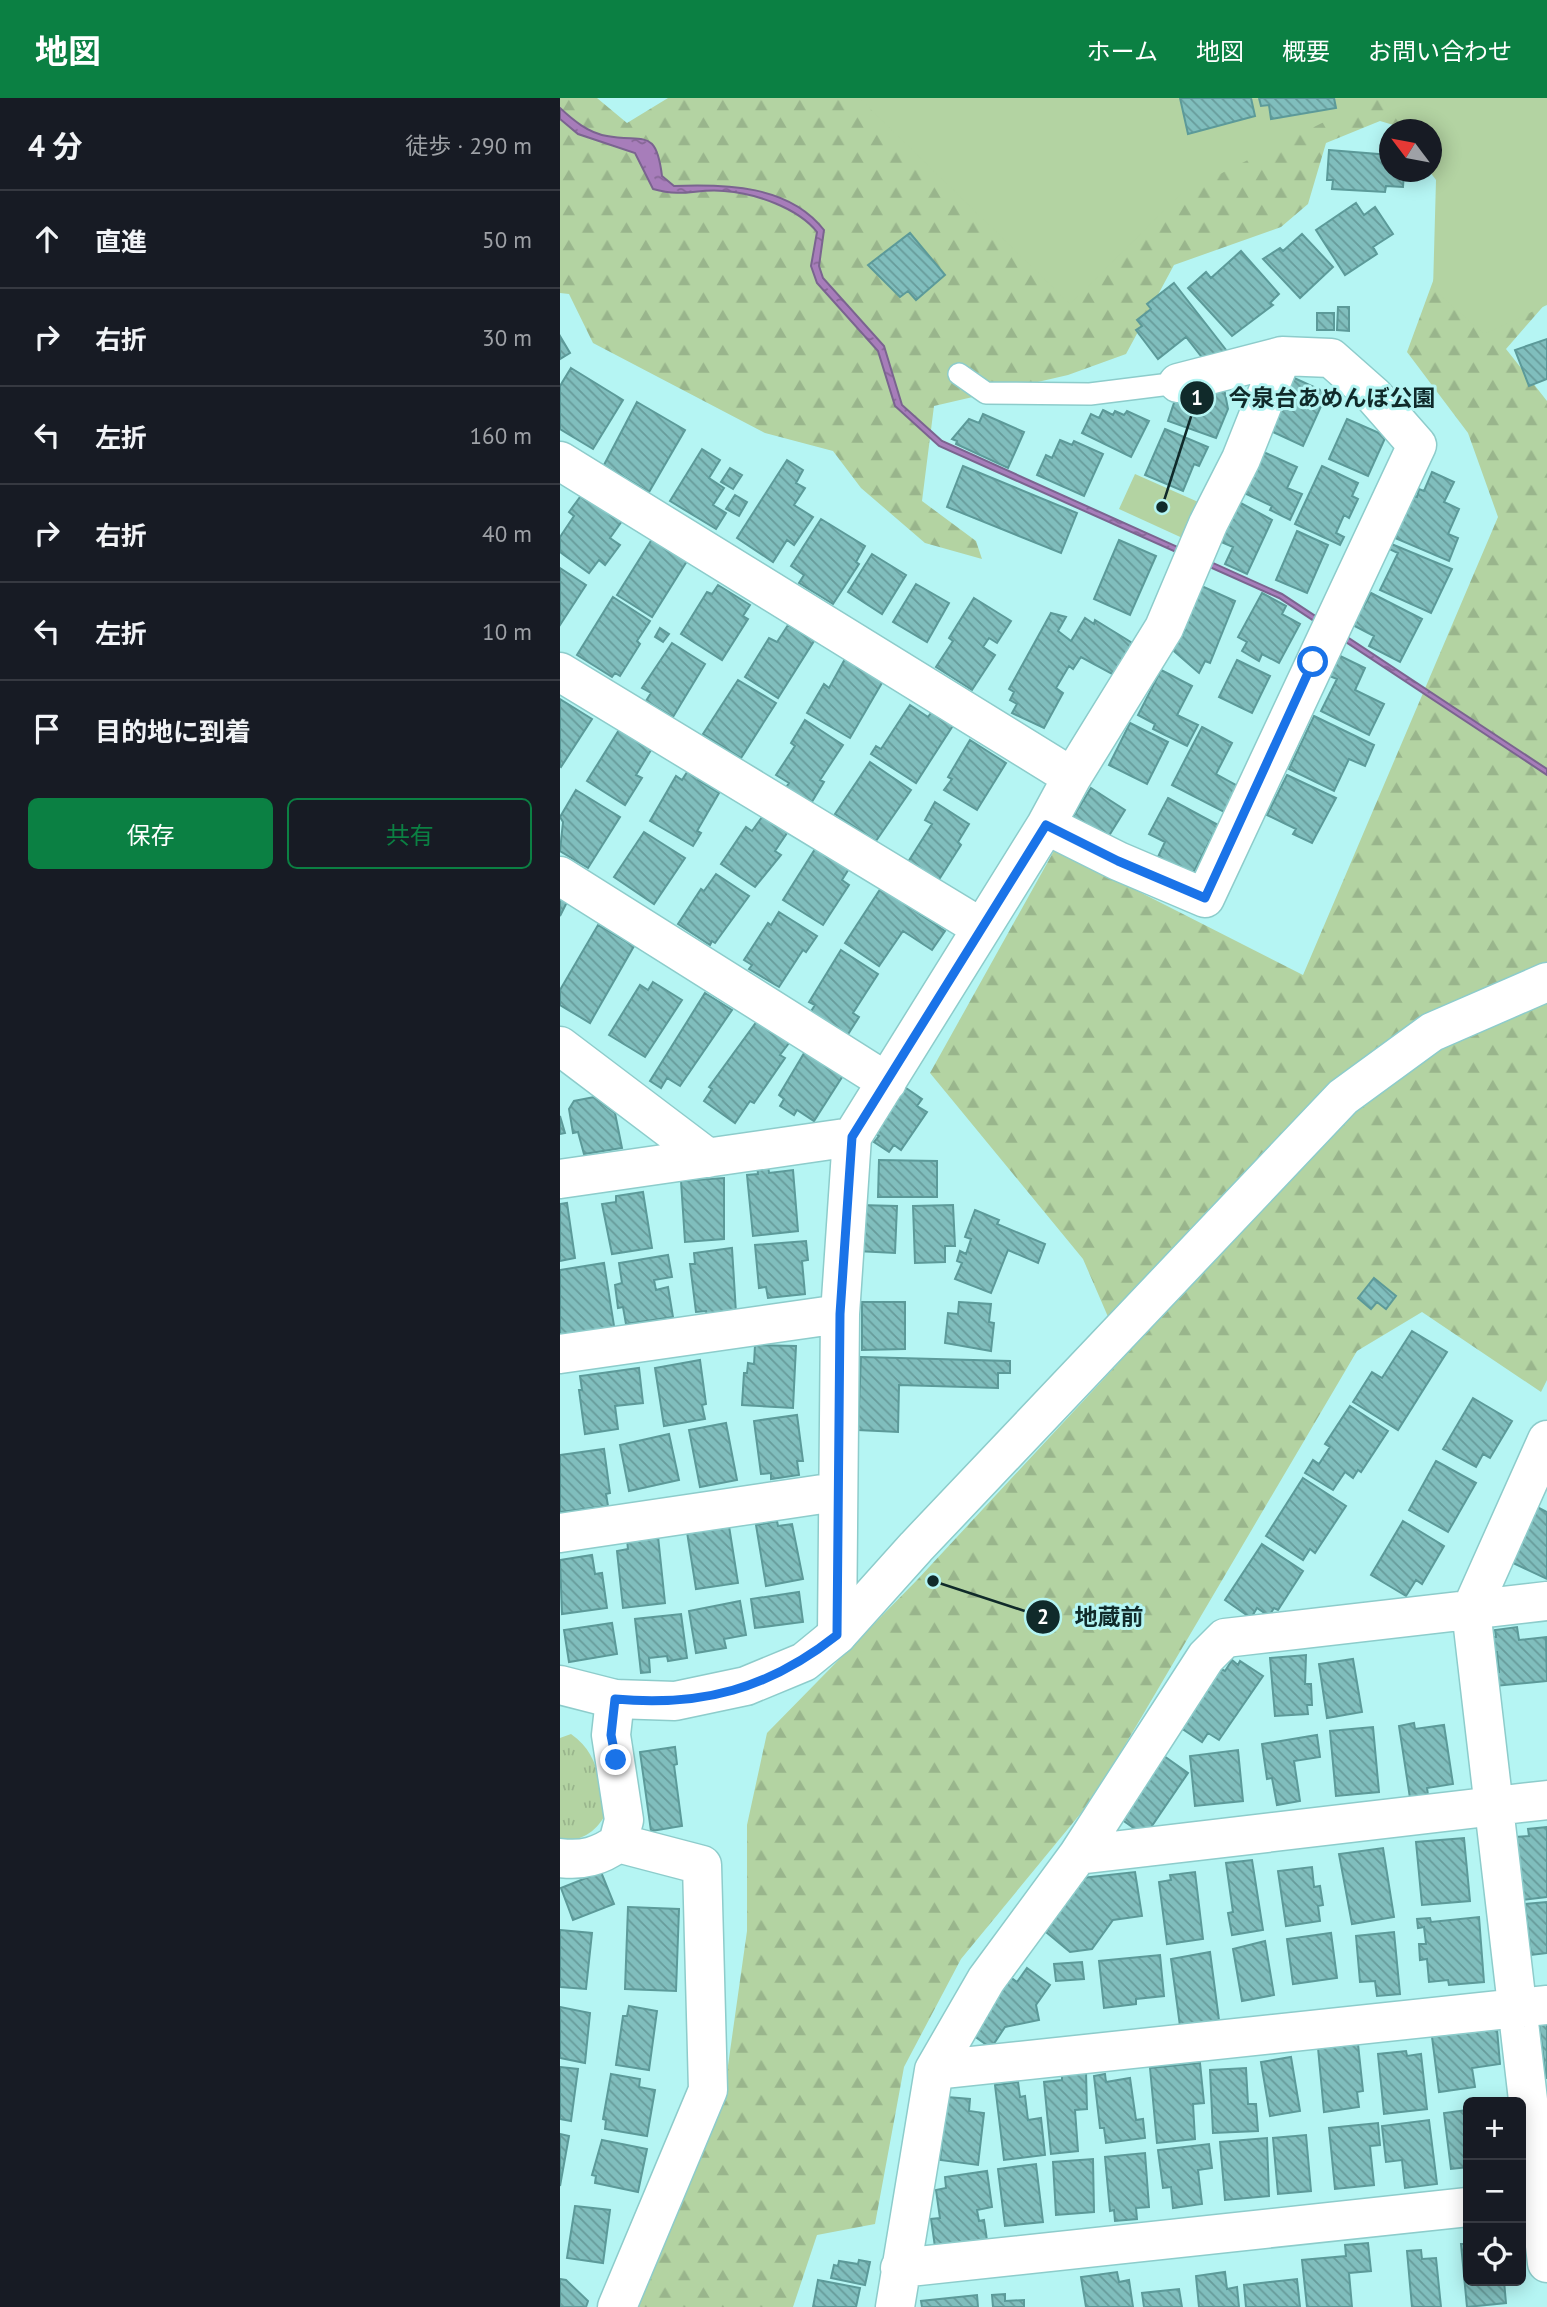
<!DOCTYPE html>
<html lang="ja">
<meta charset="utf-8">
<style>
body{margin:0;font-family:"PT Sans","Noto Sans JP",sans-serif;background:#242831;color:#f1f3f6}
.controls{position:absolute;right:21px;bottom:21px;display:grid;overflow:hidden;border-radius:10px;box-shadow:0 4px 18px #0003}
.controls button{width:63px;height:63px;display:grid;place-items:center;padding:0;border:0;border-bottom:2px solid #363941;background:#171b24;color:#f1f3f6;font:35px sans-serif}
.compass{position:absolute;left:819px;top:21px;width:63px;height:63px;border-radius:50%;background:#171b24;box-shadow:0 4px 18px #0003;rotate:302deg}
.stop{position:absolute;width:21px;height:21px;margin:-16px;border:5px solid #1a73e8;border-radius:50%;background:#fff}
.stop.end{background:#1a73e8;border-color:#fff;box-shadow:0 2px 7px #0008}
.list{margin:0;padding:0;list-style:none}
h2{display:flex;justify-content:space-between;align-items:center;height:91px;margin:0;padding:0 28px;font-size:30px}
h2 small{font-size:23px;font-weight:400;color:#9ea1a6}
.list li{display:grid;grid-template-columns:46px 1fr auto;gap:21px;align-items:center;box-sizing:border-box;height:98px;padding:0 28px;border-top:2px solid #363941}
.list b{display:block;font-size:26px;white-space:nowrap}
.list em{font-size:23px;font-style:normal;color:#9ea1a6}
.actions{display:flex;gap:14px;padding:21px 28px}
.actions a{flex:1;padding:16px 0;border:2px solid #0b8043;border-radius:10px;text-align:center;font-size:24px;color:#0b8043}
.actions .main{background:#0b8043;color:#fff}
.icon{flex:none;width:38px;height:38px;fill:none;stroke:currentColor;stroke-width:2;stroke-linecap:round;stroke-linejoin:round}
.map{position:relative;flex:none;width:987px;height:2209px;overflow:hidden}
header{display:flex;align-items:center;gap:42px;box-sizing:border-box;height:98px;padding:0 35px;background:#0b8043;color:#fff}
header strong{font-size:33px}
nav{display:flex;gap:38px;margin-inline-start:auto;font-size:24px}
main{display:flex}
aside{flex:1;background:#171b24}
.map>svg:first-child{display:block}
</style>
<header>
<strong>地図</strong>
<nav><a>ホーム</a><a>地図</a><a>概要</a><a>お問い合わせ</a></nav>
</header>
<main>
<aside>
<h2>4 分<small>徒歩 · 290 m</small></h2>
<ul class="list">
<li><svg class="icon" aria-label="ahead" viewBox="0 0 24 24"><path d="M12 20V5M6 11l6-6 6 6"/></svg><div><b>直進</b></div><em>50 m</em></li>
<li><svg class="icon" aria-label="right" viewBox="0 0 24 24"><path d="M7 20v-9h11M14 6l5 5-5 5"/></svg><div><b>右折</b></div><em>30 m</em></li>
<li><svg class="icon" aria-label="left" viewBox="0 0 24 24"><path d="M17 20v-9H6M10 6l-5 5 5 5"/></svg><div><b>左折</b></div><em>160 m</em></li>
<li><svg class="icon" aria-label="right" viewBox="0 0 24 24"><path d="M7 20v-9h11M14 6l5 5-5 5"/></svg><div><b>右折</b></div><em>40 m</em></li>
<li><svg class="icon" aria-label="left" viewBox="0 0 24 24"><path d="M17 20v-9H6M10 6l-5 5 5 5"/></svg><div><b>左折</b></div><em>10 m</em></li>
<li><svg class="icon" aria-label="arrive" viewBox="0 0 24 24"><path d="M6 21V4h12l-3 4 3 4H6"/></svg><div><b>目的地に到着</b></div></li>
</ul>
<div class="actions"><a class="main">保存</a><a>共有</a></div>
</aside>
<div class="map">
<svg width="987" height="2209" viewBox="0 0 987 2209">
<defs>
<pattern id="grass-tufts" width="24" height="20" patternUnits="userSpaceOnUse" patternTransform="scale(1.75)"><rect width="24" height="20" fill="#b3d3a2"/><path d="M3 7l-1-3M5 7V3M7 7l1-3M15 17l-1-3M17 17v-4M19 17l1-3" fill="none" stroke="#99b58c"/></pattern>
<pattern id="forest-firs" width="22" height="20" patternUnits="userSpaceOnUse" patternTransform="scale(1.75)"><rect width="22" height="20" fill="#b3d3a2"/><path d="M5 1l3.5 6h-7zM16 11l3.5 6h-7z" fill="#99b58c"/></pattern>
<pattern id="water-ripples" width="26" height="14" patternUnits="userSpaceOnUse" patternTransform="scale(1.75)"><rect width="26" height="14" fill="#a77dba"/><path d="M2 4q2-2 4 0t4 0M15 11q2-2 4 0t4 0" fill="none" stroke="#876797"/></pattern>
<pattern id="building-back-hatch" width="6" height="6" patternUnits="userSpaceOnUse" patternTransform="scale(1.75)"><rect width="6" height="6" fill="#80bebd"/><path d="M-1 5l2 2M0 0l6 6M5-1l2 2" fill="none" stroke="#679b9a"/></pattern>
</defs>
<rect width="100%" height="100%" fill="#b5f5f3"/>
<path fill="url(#grass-tufts)" d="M11,1636c28,19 29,49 35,80 -12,20 -23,25 -46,29v-105z"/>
<path fill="url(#forest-firs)" d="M0,0h37l30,25 41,-25h879v204l-41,47 41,52v979l-6,12 -119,-80 -65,39 -262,445 -134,163 -57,108 -29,157 -58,11 -24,72h-158l87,-199 25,-177v-106l20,-92 151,-154 207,-223 -42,-97 -153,-186 125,-224 248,126 195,-458 -30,-84 -61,-81 51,-139 -26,-83 -25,-1 -27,-8 -54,22 -18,61 -27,23 -107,38 -48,89 -58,21 -134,31 -12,95 54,40 6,18 -57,-16 -64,-55 -28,-37 -68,-18 -172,-90 -24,-49 -9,-1z"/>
<path fill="#b3d3a2" d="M299,0h513l-190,95 -112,111z
M822,0h165v207l-63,29 -51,-45 3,-109 -6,-8 2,-42 -29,-1z
M575,376l70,31 -16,36 -70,-32z"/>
<path fill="url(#water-ripples)" stroke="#7a648f" stroke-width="2" d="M0,10c13,12 28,25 47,28 37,7 49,-9 55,40l12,10c52,-2 115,-1 150,44l-5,36 4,12 61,68 18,59 40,36 340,153 265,175v6l-268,-177 -340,-152 -44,-40 -17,-55 -61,-68 -6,-17 6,-34c-19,-24 -62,-39 -93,-41 -28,-3 -39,7 -71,-2l-18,-36 -57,-19 -18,-15z"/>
<path fill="url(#building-back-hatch)" stroke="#5c9a99" stroke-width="2" d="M620,0h71l4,18 -67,18z
M699,0h75l2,10 -65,11 -2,-14 -8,1z
M769,52l61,5v17h14l-1,15 -17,-1 -1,6 -53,-3 1,-9h-6z
M796,105l8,12 11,-8 18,27 -20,13 4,7 -32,21 -29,-45z
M350,135l35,42 -29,25 -8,-9 -8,6 -32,-32z
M742,136l31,33 -33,31 -37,-39 17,-11 3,3z
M681,153l38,43 -9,9 3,2 -41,31 -44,-48 18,-16 5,6z
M614,185l56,72 -26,5 -18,-23 -28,22 -22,-29 6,-4 -5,-6 14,-11 -4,-5z
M778,209h11v24l-12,-1z
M757,215h17v17h-17z
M0,238l10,17 -10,6z
M987,241v40l-18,7 -14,-36z
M11,270l52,32 -30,49 -33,-20v-43z
M732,279l35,16 -24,53 -32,-15z
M663,285l5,26 -12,29 -48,-17 10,-30z
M77,304l48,28 -36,62 -45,-27z
M543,312l10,5 2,-4 9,4 3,-4 22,10 -18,36 -49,-24 9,-19 8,4z
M423,316l41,18 -16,36 -52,-24 1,-3 -5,-2 17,-20 10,4z
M787,321l39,17 -18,40 -39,-17z
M605,331l43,18 -9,19 -5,-2 -11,27 -38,-16z
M500,342l12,5 2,-4 29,13 -19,42 -47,-21 9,-20 6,3z
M142,351l18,11 -11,18 15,10 -11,17 13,8 -10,16 -46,-28z
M699,352l38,17 -10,21 15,6 -12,26 -20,-10 2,-4 -32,-15z
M227,362l16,10 -7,13 9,5 -11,17 19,12 -19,28 -7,-5 -14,22 -36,-24z
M403,368l114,47 -16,40 -114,-46z
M762,368l36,17 -6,13 6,3 -9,19 -5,-3 -8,18 8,4 -4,8 -45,-21z
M170,370l12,7 -9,14 -12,-7z
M872,374l22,10 -10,20 15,7 -11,25 10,4 -9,23 -54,-23 18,-42 4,1 2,-8 5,2z
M23,395l39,28 -12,17 10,7 -15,20 -6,-5 -10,13 -29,-21v-15l14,-21 -5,-4z
M175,397l12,7 -8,14 -13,-7z
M677,403l35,19 -25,54 -22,-10 8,-17 -14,-6z
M261,421l44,27 -9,16 3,2 -26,40 -34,-21 5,-8 -13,-9z
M737,433l31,14 -21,48 -31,-13z
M94,438l33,25 -35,56 -35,-22z
M559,442l37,16 -26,59 -36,-16z
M829,445l63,26 -21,44 -51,-23 18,-37 -11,-5z
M312,456l34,21 -24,39 -34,-22z
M0,470l26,17 -26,40z
M356,486l33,19 -22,39 -34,-20z
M637,486l38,17 -25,62 -5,-2 -6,12 -32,-28 13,-6 5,-9 -7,-3z
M158,487l32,20 -7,11 5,3 -26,41 -41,-26 26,-42 5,2z
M702,495l24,13 -4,8 18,10 -21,39 -17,-9 -3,7 -17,-10 5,-9 -9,-5z
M811,495l51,26 -22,43 -31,-16 5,-10 -25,-13 10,-19 5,2z
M53,499l37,24 -13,20 3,3 -20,32 -5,-3 -3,4 -35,-22z
M414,500l37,23 -14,22 -8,-5 -6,9 12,8 -23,35 -36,-23 17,-26 -4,-3z
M491,515l15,4 -8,14 13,10 14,-23 9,6 1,-4 39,24 -20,31 -33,-18 -8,12 -4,-3 -13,22 7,5 -19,35 -32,-15 5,-9 -7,-4 4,-8 -5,-3z
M228,527l26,16 -36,57 -33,-21 24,-39 8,4z
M100,530l9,6 -6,8 -8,-5z
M112,545l33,21 -32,53 -27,-16 5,-8 -9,-5z
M776,556l29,14 -10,22 29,14 -15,31 -48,-24 16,-32 -10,-4z
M285,561l38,22 -33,57 -43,-25 17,-29 5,4z
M677,562l33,16 -18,37 -33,-16z
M601,572l31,16 -15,29 21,10 -11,21 -34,-17 2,-5 -17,-9z
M178,582l38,23 -35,55 -38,-24z
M0,601l32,20 -31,48 -1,-1z
M350,607l18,12 5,-7 21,14 -38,59 -45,-29 5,-8 5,3z
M754,618l60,29 -9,21 -16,-7 -15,32 -45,-22z
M245,622l38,25 -23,35 4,2 -14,23 -25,-16 4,-6 -13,-8 19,-29 -4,-3z
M570,625l38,19 -21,42 -38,-19z
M642,629l30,16 -16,31 27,15 -13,26 -58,-30z
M59,632l32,20 -15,25 6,3 -17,27 -38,-24z
M410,642l36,23 -29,47 -33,-20 8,-11 -4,-2z
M310,664l41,28 -35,51 -41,-27z
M129,671l12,6 -3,5 21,13 -22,38 4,2 -8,13 -43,-25 26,-45 6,4z
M727,677l49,23 -24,45 -19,-9 3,-5 -29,-14z
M531,690l34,22 -20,32 -34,-22z
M16,692l44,27 -32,51 -28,-17 3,-29 -3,-5z
M608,700l50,27 -27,52 -34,-18 8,-17 -16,-8z
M375,704l34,22 -11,18 3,3 -23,36 -30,-19 24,-38 -7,-4z
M202,719l25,16 -12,18 6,4 -26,32 -34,-23 25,-37 6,4z
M84,734l41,26 -31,46 -40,-27z
M257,748l33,21 -8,13 7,5 -26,40 -40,-25z
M156,776l33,22 -34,47 -3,-2 -2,4 -32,-21 23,-35 3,2z
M321,790l64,43 -13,19 -29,-19 -24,35 -34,-23z
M0,797l8,5 -8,16z
M219,814l38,24 -11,16 -3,-2 -24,37 -30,-18 3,-4 -8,-5 24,-37 3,2z
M38,827l36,21 -44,77 -30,-18v-15z
M281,852l37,24 -25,39 6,4 -12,19 -37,-23 5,-8 -6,-3z
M93,884l29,18 -37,57 -36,-22 31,-50 8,5z
M145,895l27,17 -52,76 -13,-8 -6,10 -11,-7z
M200,919l32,22 -12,16 5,3 -31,45 -4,-2 -15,22 -31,-22 8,-12 -3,-2z
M246,952l38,24 -30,47 -17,-11 -3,5 -14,-9 4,-7 -5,-4z
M346,990l16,11 -5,7 10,6 -26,38 -7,-5 -5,7 -15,-10 5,-6 -5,-3z
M34,999l21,16 7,35 -38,6 -6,-22 -5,1 -4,-24 5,-8z
M0,1018l5,17 -5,1z
M319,1062l58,1v36h-59z
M208,1067l1,8 24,-3 5,61 -45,5 -6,-61 11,-1 -1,-8z
M164,1080v61l-39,3 -4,-61z
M83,1094l9,56 -40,6 -10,-50 14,-2v-6z
M7,1105l8,55 -15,3v-57z
M299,1107l38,1 -2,47 -38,-2z
M393,1107l2,41h-10v16l-30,1 -2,-57z
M415,1112l24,10 -2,4 48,20 -7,19 -30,-13 -17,43 -36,-14 7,-16 -5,-2 3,-10 6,3 5,-15 -6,-2z
M246,1143l2,19 -6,1 3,33 -37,4 -2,-11 -7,1 -4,-43z
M172,1150l4,65 -29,4 -1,-6 -10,1 -6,-48h5l-1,-11z
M108,1157l4,22 -18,3 2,10 12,-3 5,30 -47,7 -3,-17 -5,1 -3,-23 7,-2 -3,-20z
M44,1165l11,69 -55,4v-66z
M814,1180l22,18 -10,13 -9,-7 -6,7 -13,-11z
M302,1204h43v47l-43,1z
M399,1204l32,2 -2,18 5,1 -3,28 -46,-8 3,-30 10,1z
M852,1233l35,21 -49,78 -45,-28 19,-30 10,6z
M195,1247l41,1 -3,62 -51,-3 2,-32h3l1,-10 6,1z
M301,1259l149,4v12h-12v15l-99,-3 -1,47 -40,-2z
M140,1262l6,44 -4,1 3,14 -41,7 -9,-58z
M79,1270l4,35 -28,3 3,23 -33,5 -6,-44h3l-2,-14z
M913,1300l39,23 -22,37 -7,-4 -7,13 -33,-18z
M790,1308l38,25 -27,41 -3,-2 -5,8 -8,-6 -12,18 -28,-17 8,-13 6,4 11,-17 -5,-3z
M237,1317l6,46h-6l2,14 -28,4v-6l-10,1 -7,-53z
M166,1325l11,57 -37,7 -11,-57z
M109,1336l10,46 -50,11 -9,-46z
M44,1351l6,44 -4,1 2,12 -48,6v-57z
M876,1363l40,22 -28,49 -39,-22z
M743,1380l43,28 -31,47 -5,-4 -7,11 -37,-24z
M977,1409l10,5v67l-36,-17z
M217,1423l1,5 14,-2 11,55 -37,7 -10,-61z
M843,1423l41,25 -22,38 -6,-4 -10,16 -35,-21z
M169,1428l9,57 -42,6 -9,-57z
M98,1438l7,67 -42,5 -6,-57 11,-2 -1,-9z
M702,1446l41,27 -25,39 -4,-2 -5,8 -12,-8 -6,10 -26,-18z
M32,1457l3,19 7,-1 5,35 -45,6 -2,-54z
M239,1494l4,30 -48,6 -4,-29z
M180,1503l6,34 -22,4 2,9 -30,5 -7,-42z
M121,1516l6,44 -19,3 -1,-5 -18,2 1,14 -9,1 -6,-54z
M52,1525l5,31 -48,8 -5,-32z
M957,1529l2,13 27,-3 1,44 -52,5 -1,-14h5l-2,-20h-6l-1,-15h6l-1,-7z
M746,1557l-1,29h6l1,21h-5l1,9 -33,2 -5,-58z
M793,1561l9,53 -35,6 -8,-54z
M672,1562l6,5 2,-4 23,15 -44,64 -11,-7 -6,9 -21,-14 40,-59 4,2z
M854,1625l1,6 29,-4 9,59 -26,4 1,7 -18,3 -11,-72z
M813,1629l6,65 -43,4 -6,-65z
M757,1637l3,22 -26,4 6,40 -23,4 -5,-27 -5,1 -5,-35z
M115,1649l2,17 -3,1 8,61 -31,5 -11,-79z
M678,1652l5,51 -48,5 -5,-50z
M604,1658l24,17 -43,63 -24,-17z
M987,1729v70l-26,3 -6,-63 14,-1 -1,-7z
M904,1740l6,63 -48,4 -6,-63z
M823,1750l11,69 -42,7 -13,-70z
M692,1762l11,70 -31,5 -4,-22 5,-1 -7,-49z
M752,1769l2,20 6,-1 3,19 -5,1 2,15 -34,5 -8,-55z
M41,1774l13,32 -41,16 -12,-32z
M575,1774l7,44 -29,4 -21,29 -22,3 -24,-20 36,-54z
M635,1774l8,67 -36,5 -8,-62 12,-2 -1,-5z
M987,1804v51l-16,2 -6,-51z
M68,1809l51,2 -3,82 -51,-2z
M919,1819l5,65 -35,3 -1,-5 -19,2 -2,-23 -7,1 -1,-16h7l-2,-17 -6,1 -1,-9 13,-1 1,4z
M0,1832l32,3 -6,56 -26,-2z
M834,1834l6,62 -23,2 -2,-15 -15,1 -4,-46z
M771,1835l6,45 -44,6 -6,-45z
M705,1843l9,54 -32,6 -9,-52z
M650,1854l9,68 -39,6 -9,-67z
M600,1857l4,41 -28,3v5l-32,4 -5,-47z
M522,1864l2,17 -28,2 -2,-17z
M467,1870l23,17 -14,20 3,15 -34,7 -14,21 -21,-15 40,-56 7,5z
M69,1908l28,5 -8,59 -33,-5 7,-49h4z
M0,1909l30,6 -5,50 -25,-5z
M987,1924v56h-1l-7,-55z
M871,1931h66l3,35 -28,4 3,19 -36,5z
M798,1946l5,47 -6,1 2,15 -35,5 -6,-64z
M846,1953l1,5 14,-2 6,55 -43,5 -6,-60z
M731,1959l9,54 -30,5 -9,-54z
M640,1965l4,40 -11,1 2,35 -38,4 -7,-75z
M0,1969l18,2 -7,52 -11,-2z
M686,1970l2,36h8l2,27 -45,2 -3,-63z
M526,1974l1,37 -12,1 3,41 -27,3 -7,-72 18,-2v-6z
M51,1976l29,5 -1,8 16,3 -8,46 -42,-7 1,-9 -3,-1z
M545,1976l1,8 24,-4 6,42 7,-1 2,19 -39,5 -2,-15h-4l-6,-52z
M458,1984l2,15 5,-1 3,24 13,-2 4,37 -41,5 -9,-75z
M387,1999l23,2 -1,12 15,2 -6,52 -38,-5z
M908,2012v57l-17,2 -7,-56z
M869,2022l8,64 -32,4 -3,-28 -16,2 -4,-36z
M818,2025l2,22 -10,1 4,39 -39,4 -6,-61z
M0,2036l9,2 -9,50z
M746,2037l5,56 -33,3 -5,-56z
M707,2040l2,58 -44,4 -5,-58z
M42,2042l45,9 -9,43 -43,-9 1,-7 -4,-1z
M649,2046l3,24 -14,2 4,34 -29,4 -2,-21 -8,1 -5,-38z
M585,2055l4,54 -13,1 1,11 -22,2 -1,-11 -4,1 -5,-54z
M533,2061l1,53 -38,3 -3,-53z
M476,2066l7,58 -38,4 -7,-57z
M427,2073l5,36 -15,3 2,11 5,-1 4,27 -52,7 -5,-35 9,-1 -4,-28 10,-2 -1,-11z
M15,2108l35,4 -7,53 -36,-5z
M808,2145l3,28 -22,2 3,34h-45l-5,-47 44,-4 -1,-11z
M901,2146h7v37h36l2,22 -39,4z
M861,2152l1,9 14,-1 5,49h-29l-5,-56z
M299,2162l11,2 -5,23 -34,-7 3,-13 4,1 1,-5 19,3z
M557,2174l2,10 10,-2 4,27h-47l-5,-30z
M665,2174l2,17 10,-2 2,20h-40l-3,-31z
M0,2181l6,1 22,21 -2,6h-26z
M737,2181l3,28h-54l-2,-22z
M258,2182l42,8 -4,19h-43z
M619,2191l3,18h-38l-2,-14z
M445,2196v7l19,-1v7h-31l-1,-12z
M417,2197l1,12h-56l-1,-6z"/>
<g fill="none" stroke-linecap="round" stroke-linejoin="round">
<defs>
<path id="service" d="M399,276l27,19 104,1 88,-11"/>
<path id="minor" d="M618,285l104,-27
M0,363l512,316 -26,48 -194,312 -12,177 -3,321
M0,574l420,255
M486,727l72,36 87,37 212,-453 -43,-49 -43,-38 -49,-2 -41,103 -33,65 -44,104 -92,149
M0,778l327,206
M0,948l148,112
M0,1081l292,-42
M0,1256l280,-40
M987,1342l-76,170 76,653
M0,1435l276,-41
M55,1601l-4,36 13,85 -6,23
M518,1757l469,-55
M0,1760c23,3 40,-2 58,-15l84,22 6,225 -91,217
M374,1972l613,-65
M340,2170l568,-61
M335,2209l39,-237 52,-90 92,-125 128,-198 19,-19 322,-37"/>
<path id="tertiary" d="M0,1587l55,14 60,2 71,-15 58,-24 33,-27 79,-88 427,-450 89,-65 115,-50"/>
</defs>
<use href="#service" stroke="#8dcccb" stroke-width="24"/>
<use href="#minor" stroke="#8dcccb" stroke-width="41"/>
<use href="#tertiary" stroke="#8dcccb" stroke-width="41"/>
<use href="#service" stroke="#fff" stroke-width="21"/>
<use href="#minor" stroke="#fff" stroke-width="38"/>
<use href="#tertiary" stroke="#fff" stroke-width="38"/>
</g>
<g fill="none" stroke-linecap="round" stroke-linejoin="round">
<path stroke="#1a73e8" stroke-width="9" d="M56,1662l-5,-25 4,-36c86,8 154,-10 222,-64l3,-321 12,-177 194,-312 72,36 87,37 108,-236"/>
</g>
<path fill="none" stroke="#102a2a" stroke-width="2.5" d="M602 409L637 300M373 1483L483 1519"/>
<g fill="#102a2a" stroke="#b5f5f3" stroke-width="2.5">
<circle cx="602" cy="409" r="7"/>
<circle cx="373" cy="1483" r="7"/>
<circle cx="637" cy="300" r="18"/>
<circle cx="483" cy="1519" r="18"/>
</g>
<g font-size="21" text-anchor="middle" font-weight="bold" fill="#fff">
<text x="637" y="307">1</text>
<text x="483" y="1526">2</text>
</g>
<g font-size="23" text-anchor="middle" font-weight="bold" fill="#102a2a" stroke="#b5f5f3" stroke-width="6" stroke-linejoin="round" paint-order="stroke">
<text x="772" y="308">今泉台あめんぼ公園</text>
<text x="549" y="1527">地蔵前</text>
</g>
</svg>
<div class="controls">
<button>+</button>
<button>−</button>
<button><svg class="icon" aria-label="locate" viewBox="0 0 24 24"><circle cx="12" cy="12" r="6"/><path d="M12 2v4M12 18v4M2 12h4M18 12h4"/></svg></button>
</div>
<svg class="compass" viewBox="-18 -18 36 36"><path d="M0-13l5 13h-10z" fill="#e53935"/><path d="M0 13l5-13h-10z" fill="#9ea1a6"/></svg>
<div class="stop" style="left:753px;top:564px"></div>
<div class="stop end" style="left:56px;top:1662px"></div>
</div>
</main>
